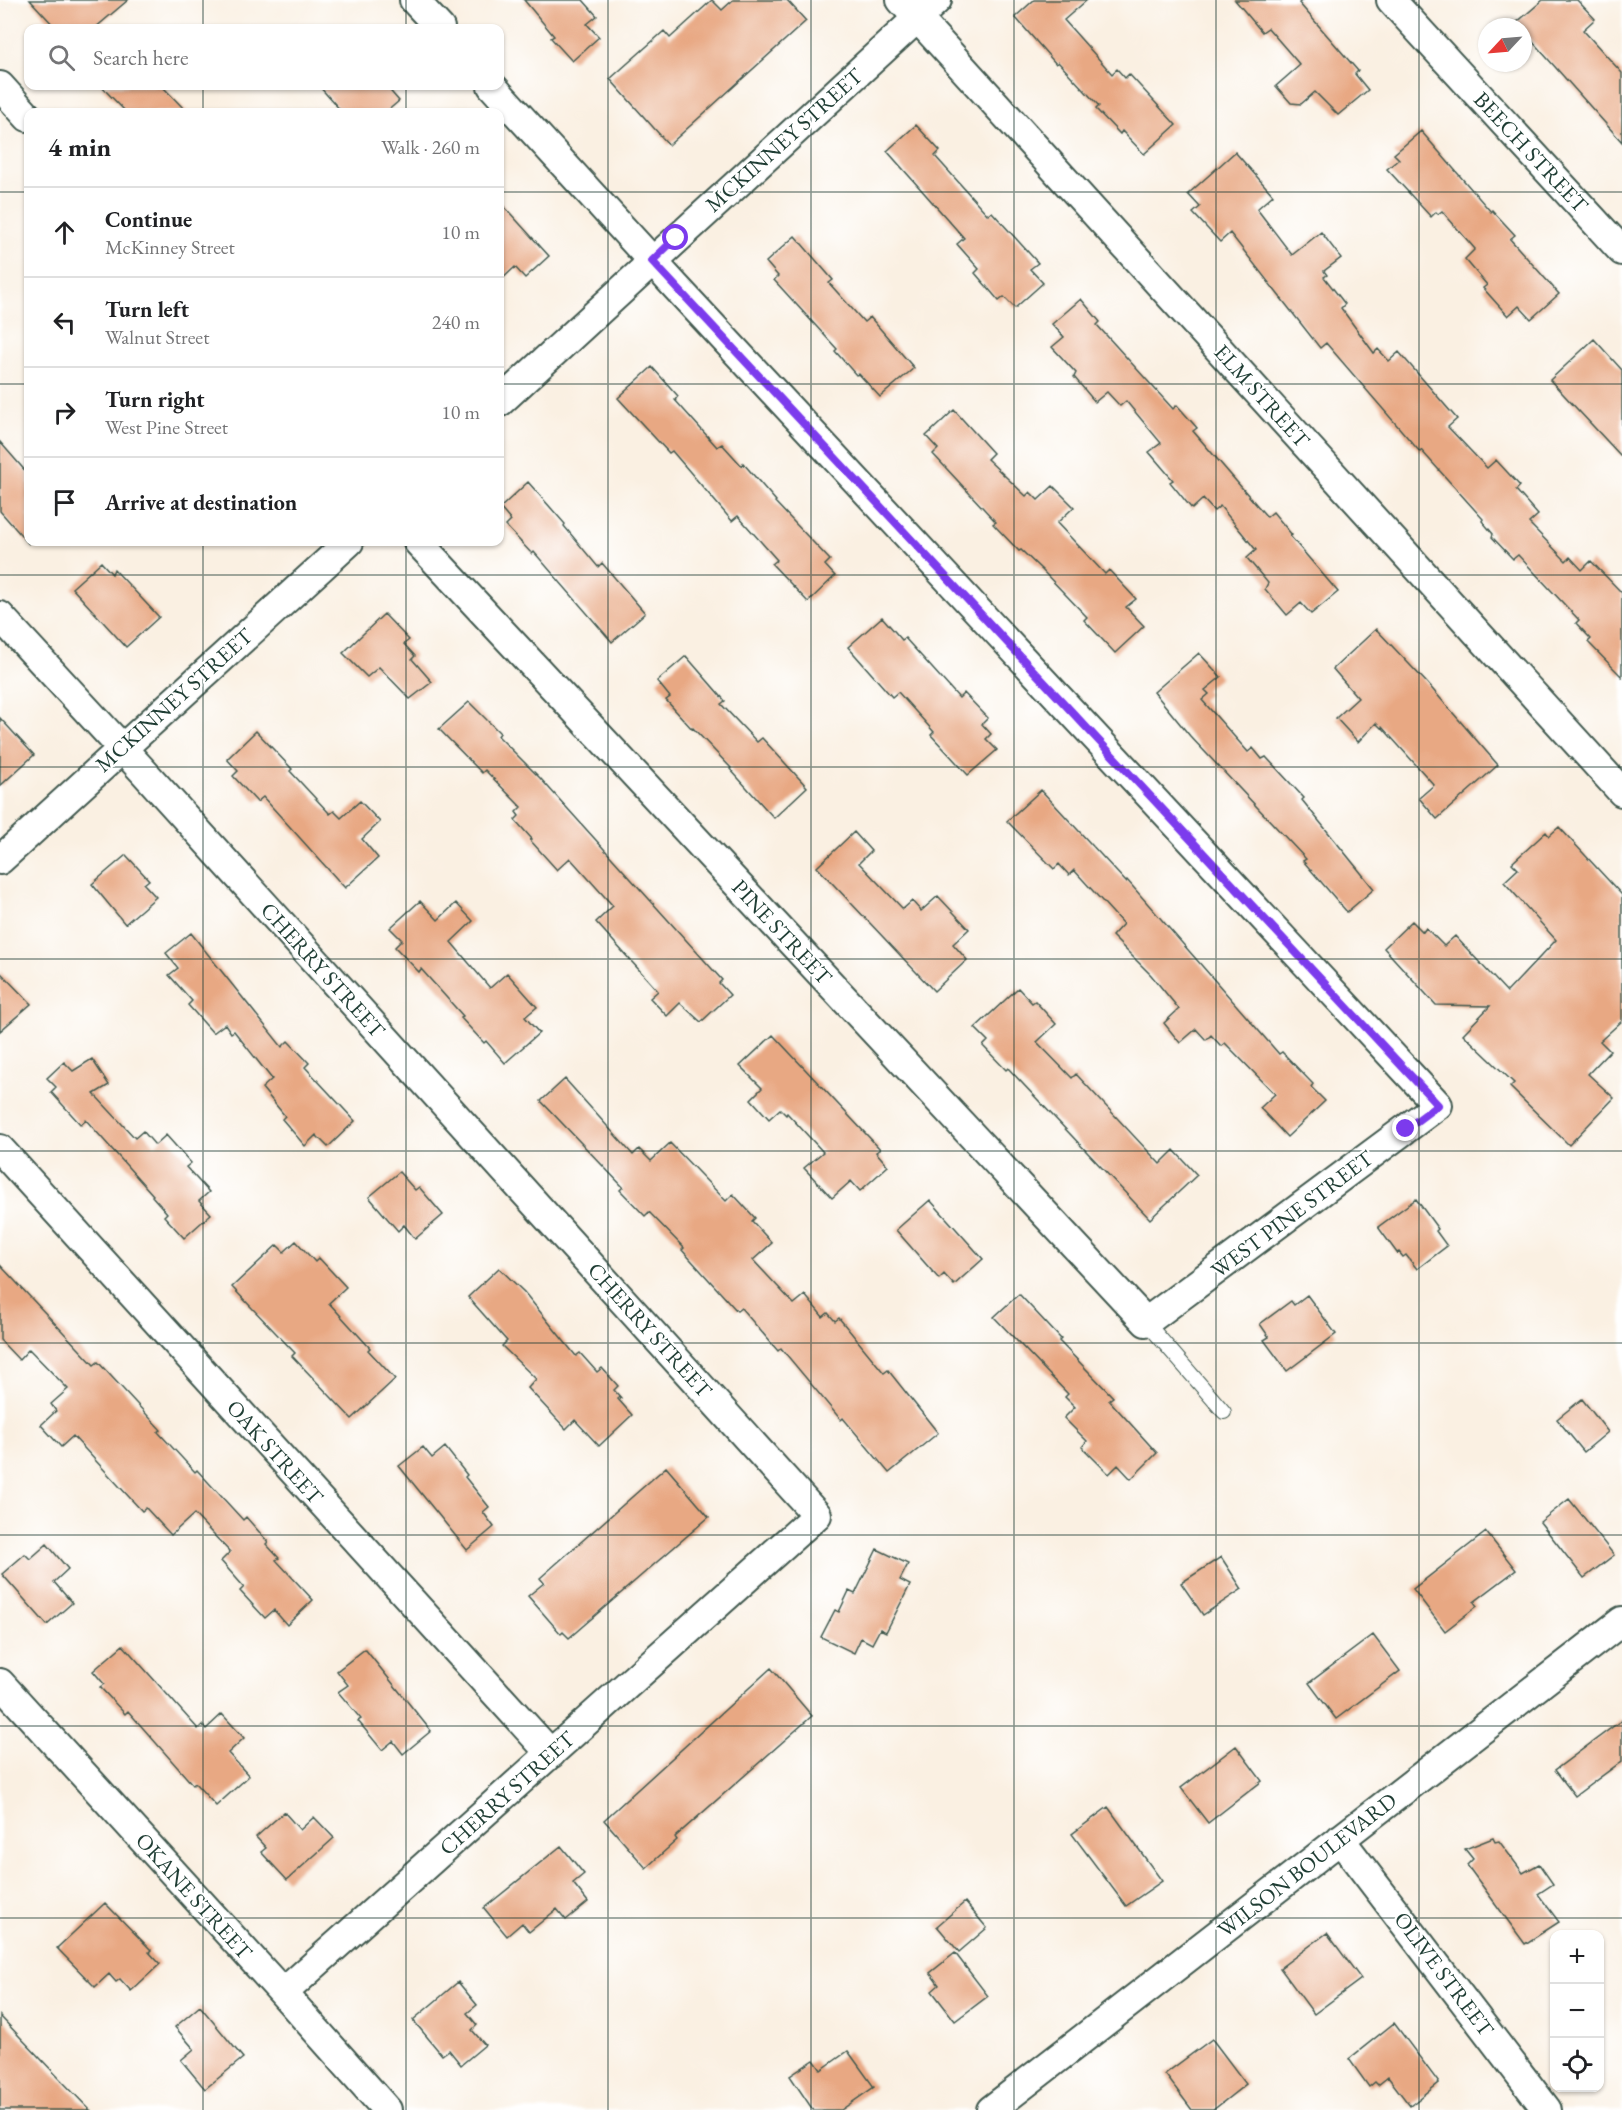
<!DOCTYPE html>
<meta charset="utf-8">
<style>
body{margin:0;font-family:"EB Garamond",serif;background:#f6f6f6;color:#202124}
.controls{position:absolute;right:18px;bottom:18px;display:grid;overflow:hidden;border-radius:12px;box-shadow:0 2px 4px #0004}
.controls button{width:54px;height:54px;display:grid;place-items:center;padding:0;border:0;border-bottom:2px solid #e0e0e0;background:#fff;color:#202124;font:30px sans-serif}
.compass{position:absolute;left:1478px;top:18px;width:54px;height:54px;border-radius:50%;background:#fff;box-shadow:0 2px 4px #0004;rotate:244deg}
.stop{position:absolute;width:18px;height:18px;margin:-14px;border:4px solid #7c3aed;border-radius:50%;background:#fff}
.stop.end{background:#7c3aed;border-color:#fff;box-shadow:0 2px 6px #0008}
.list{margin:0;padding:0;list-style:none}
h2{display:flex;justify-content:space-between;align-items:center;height:78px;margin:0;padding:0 24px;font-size:26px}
h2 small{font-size:20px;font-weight:400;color:#757577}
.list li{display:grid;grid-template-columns:39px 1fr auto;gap:18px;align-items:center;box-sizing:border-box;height:90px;padding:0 24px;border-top:2px solid #e0e0e0}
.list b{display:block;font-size:22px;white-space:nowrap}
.list p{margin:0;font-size:20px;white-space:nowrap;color:#757577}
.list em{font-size:20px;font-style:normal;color:#757577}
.icon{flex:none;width:33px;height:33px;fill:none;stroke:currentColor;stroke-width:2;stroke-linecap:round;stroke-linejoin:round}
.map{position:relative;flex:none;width:1622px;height:2110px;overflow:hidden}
.search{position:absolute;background:#fff;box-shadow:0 2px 4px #0004;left:24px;top:24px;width:480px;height:66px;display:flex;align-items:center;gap:15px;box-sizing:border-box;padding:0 21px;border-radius:12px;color:#757577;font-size:22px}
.panel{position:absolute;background:#fff;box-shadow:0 2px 4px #0004;left:24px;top:108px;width:480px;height:438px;border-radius:12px}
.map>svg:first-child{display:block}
</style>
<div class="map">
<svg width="1622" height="2110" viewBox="0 0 1622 2110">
<rect width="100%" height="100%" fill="#fff"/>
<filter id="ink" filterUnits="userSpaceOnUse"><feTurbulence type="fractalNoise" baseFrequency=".0167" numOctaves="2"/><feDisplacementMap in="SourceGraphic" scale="12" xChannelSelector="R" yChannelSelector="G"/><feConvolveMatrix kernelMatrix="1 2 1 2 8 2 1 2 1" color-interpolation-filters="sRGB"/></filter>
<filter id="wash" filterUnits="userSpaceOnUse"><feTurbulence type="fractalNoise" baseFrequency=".008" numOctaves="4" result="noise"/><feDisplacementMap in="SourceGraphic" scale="24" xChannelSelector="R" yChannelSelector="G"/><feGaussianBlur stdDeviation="1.35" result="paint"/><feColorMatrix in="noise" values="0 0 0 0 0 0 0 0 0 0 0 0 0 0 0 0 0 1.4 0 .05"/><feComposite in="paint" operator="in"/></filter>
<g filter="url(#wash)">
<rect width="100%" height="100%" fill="#faf0e2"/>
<g id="blocks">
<path fill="#e8a883" d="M30,0h98l-33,28h-39z
M524,0h59l14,16 -10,8 12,13 -27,24 -21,-23 3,-2z
M712,0l10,10 11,-10h54l19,21 -137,124 -59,-66 54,-48 6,7z
M1034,0h53l-23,20 48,54 5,-5 8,9 4,-4 47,51 -32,29 -22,-23 -2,3 -24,-25 3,-3 -41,-44 -2,2 -41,-47z
M1235,0h67l-3,3 59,68 -3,3 13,16 -30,25 -23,-23 -14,12 -10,-1 -15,-17 24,-21 -32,-37 -6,4z
M1543,0h34l18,19 -12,11 39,43v69l-99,-111v-4h-3l-4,-4z
M101,86h61l25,26h-61z
M319,86h67l13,15 -13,11h-44z
M916,125l24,26 -5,5 53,59 4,-3 46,51 -8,6 13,14 -28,25 -11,-11 -5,4 -24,-28 4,-4 -22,-25 7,-6 -77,-87z
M1421,131l70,81 1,-2 23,25 -5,4 49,55 -28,25 -12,-13 -11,10 -25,-28 4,-3 -22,-26 10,-10 -33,-38 -4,3 -2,-2 -5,5 -44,-48 12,-10 -5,-5z
M1235,152l38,43 -16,14 35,46 29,-23 20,26 -17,13 3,4 -3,2 21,27 -4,4 33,45 4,-4 11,12 10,-9 58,67 -9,8 39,41 9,-8 24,26 -4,4 22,25 -9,8 37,38 4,-4 12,13 9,-9 31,32v84l-34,-35 3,-3 -15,-16 3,-3 -61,-65 -5,4 -21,-22 1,-3 -11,-13 1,-2 -62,-69 -1,2 -94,-109 -6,5 -90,-115 -10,9 -27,-29 7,-6 -12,-13z
M500,202l49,54 -24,22 -10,-11 -15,14z
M795,236l38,44 -4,3 35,39 6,-5 44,51 -34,29 -21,-23 -3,1 -21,-24 2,-2 -63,-69 4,-4 -12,-14z
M1081,299l19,23 -3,3 76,84 4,-4 20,23 -4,3 74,86 6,-5 19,23 -2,1 48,56 -27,22 -10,-11 -14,12 -22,-26 3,-6 -21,-25 9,-8 -36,-44 -6,5 -11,-12 -11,10 -22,-27 3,-2 -24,-28 12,-9 -35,-42 -6,5 -13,-14 -12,10 -21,-25 2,-4 -24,-26 12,-10 -12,-13z
M1594,339l28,31v87l-72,-77z
M652,367l26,29 -3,4 42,47 5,-3 20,22 1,-3 33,38 -1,1 55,58 -5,5 10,11 -27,26 -36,-38 5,-4 -39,-44 -6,5 -60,-70 -3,2 -51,-55z
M954,410l39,43 -6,6 39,37 4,-4 8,8 15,-14 21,21 -17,16 48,51 4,-4 27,29 -10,8 18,19 -29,27 -31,-33 3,-3 -45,-47 -21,-20 -2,1 -26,-27 3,-2 -63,-68 5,-5 -12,-13z
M0,442l28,32v69l-28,-32z
M528,482l37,42 -1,2 34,41 4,-4 43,50 -33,29 -78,-90 -2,2 -26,-28 5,-5 -11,-13z
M101,562l11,12 2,-5 45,48 -33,30 -54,-59z
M384,614l25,26 -5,4 11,12 -3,3 20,23 -22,17 -31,-32 -12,10 -24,-24z
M882,617l20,23 3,-2 54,60 5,-5 24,25 -6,6 9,10 -5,5 11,11 -29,25 -37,-40 3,-3 -36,-40 -6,5 -44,-50z
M1376,629l51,54 71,82 -61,54 -18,-21 15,-13 -52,-58 -1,1 -5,-5 -18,19 -22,-24 22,-20 -25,-29z
M1199,653l22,24 -16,13 4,4 -7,6 46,52 5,-4 9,11 4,-2 38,41 -2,2 72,89 -27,23 -44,-51 3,-2 -116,-123 -36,-44z
M686,656l39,45 -4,3 36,38 5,-4 45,49 -33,31 -44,-49 1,-1 -38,-40 -1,1 -26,-29 4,-3 -13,-16z
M469,702l31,31 -2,3 42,42 182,202 -3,3 11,12 -29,27 -21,-19 -13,13 -17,-18 8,-7 -62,-69 17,-16 -43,-48 -13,12 -27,-30 2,-1 -17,-19 4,-4 -3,-4 5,-5 -36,-37 -3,3 -43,-44z
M0,718l34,37 -34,31z
M256,731l36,38 -2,2 40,43 4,-3 7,7 19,-17 20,21 -18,17 16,19 -33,30 -82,-91 -6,5 -24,-26 5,-5 -11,-12z
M1041,790l85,92 1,-2 152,174 3,-2 31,32 -2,3 14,14 -38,36 -27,-29 15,-14 -50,-51 -4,3 -10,-11 -5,5 -10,-11 -16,14 -16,-20 15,-14 -28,-34 -39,-39 11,-12 -49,-54 -5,5 -10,-11 -5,5 -47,-48z
M1559,827l63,68v126l-22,20 10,10 -22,23 26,24 -45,47 -59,-58 4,-4 -51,-49 27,-28 -54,-1 -52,-57 28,-27 11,11 3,-4 18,18 11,-10 52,56 49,-52 -52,-58 14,-13 -6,-6 34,-31 3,4z
M854,832l17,19 -12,12 44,46 9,-8 9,10 17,-15 31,33 -16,15 14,16 -33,31 -117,-124z
M126,855l23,25 -5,4 12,13 -31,27 -33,-40z
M420,901l18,19 18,-17 17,18 -22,21 39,46 17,-15 30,34 -12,10 14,16 -34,30 -19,-22 -2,2 -23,-25 2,-2 -42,-47 -2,3 -24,-25 7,-7 -12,-12z
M191,933l91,114 6,-6 21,22 -4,4 50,54 -27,26 -12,-12 -11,11 -23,-27 3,-3 -23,-28 10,-9 -38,-48 -3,2 -6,-9 -12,9 -25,-28 4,-4 -23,-26 9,-7 -12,-15z
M0,972l31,32 -31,27z
M1018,988l14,15 3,-2 21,23 -19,18 35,36 4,-4 84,90 14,-14 23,25 -47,44 -142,-151 -2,2 -23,-24 5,-5 -13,-13z
M773,1035l107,114 -4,3 12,14 -28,25 -9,-10 -19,17 -28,-30 19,-16 -36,-39 -1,2 -6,-6 -11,10 -18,-20 11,-11 -22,-22z
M92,1059l17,26 -15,9 41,44 8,-7 12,14 11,-10 25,28 -5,4 23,25 -10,9 12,13 -27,24 -20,-22 3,-3 -15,-17 1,-1 -67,-75 -5,5 -30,-33 5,-5 -9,-9 17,-16 9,9z
M565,1079l68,76 6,-6 12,12 19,-18 56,58 7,-7 22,24 -3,3 20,22 -19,17 41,44 11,-9 18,22 5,-4 7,8 4,-3 45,55 4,-3 50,63 -49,40 -46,-55 -2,2 -60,-72 -3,3 -37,-43 -4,3 -55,-61 2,-2 -35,-36 -4,4 -25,-26 3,-3 -82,-86z
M399,1172l16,18 4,-3 24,28 -28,24 -11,-14 -6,6 -29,-34z
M1416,1199l22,30 -2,2 11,15 -30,23 -11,-14 -3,2 -4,-5 -2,1 -19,-26z
M930,1200l53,59 -29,26 -10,-11 -5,5 -43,-49z
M296,1241l19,21 4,-4 27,29 -17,16 41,45 -2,2 27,29 -43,40 -60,-63 3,-3 -63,-66 45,-42 7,7z
M0,1265l94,100 4,-3 63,68 -3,2 37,40 2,-2 46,50 3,-3 22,25 -2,2 13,14 -3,2 37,40 -26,25 -13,-15 -9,8 -25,-27 4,-4 -23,-26 9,-9 -36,-38 -23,21 -25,-27 -4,3 -69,-75 -12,11 -20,-22 15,-14 -5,-7 17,-15 -39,-40 -10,11 -19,-20z
M499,1268l25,24 52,64 4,-3 17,19 5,-4 16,18 -4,4 7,8 -3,1 14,16 -33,31 -24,-26 -9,9 -38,-41 8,-9 -34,-33 5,-5 -39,-44z
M1019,1294l42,45 -2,2 54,56 -4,3 48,53 -26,26 -13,-14 -9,9 -27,-27 5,-6 -23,-23 11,-11 -10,-10 3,-3 -74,-77z
M1307,1295l29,39 -49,37 -23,-31 5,-3 -9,-13 31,-23 3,4z
M1582,1399l26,33 -24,20 -27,-33z
M423,1447l9,11 13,-11 22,28 -2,2 24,30 -6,5 11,15 -27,23 -68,-84z
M666,1467l43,50 -140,121 -6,-6 -2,2 -33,-38 16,-13 -4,-5z
M1569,1499l45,56 -30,23 -44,-56z
M1486,1532l30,38 -42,32 3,4 -32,25 -32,-42z
M47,1544l21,25 -14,13 18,21 -25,22 -45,-51 23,-20 5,5z
M877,1549l31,15 -8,16 10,5 -24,47 -6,-3 -8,15 -11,-6 -7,15 -33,-16 14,-27 4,2 10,-21 6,3z
M1221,1557l21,32 -39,26 -22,-32z
M1373,1635l27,36 -64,48 -27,-36z
M123,1645l75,84 4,-4 4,4 16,-15 22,24 -16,15 21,23 -33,30 -21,-23 -2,2 -65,-74 -3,3 -25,-27 4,-3 -11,-13z
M365,1649l66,82 -28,23 -10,-13 -11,9 -24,-29 3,-2 -23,-27 10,-7 -11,-14z
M771,1668l41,48 -137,121 2,3 -31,28 -42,-48z
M1622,1720v41l-47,35 -20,-26z
M1236,1746l26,35 -54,42 -27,-35z
M1108,1807l54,74 -36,25 -54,-72z
M284,1812l16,18 14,-13 20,21 -47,42 -26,-28 5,-4 -10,-11z
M1493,1838l2,4 4,-1 24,32 16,-9 14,20 -15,10 21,28 -34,22 -58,-79 6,-6 -8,-10z
M561,1846l23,28 -11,9 15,19 -22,18 -9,-11 -28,23 -7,-9 -15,13 -23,-28z
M965,1902l22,26 -28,24 -22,-26z
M105,1903l46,47 -2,2 11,12 -29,27 -11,-12 -4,3 -7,-8 -14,13 -38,-39z
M1327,1933l34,46 -47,35 -34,-46z
M955,1953l33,43 -33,25 -23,-30 7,-6 -9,-12z
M458,1982l19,23 -10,8 10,12 -5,5 13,15 -24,20 -12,-15 -7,5 -29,-35z
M200,2006l43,52 -38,31 -24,-29 13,-11 -19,-22z
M0,2016l59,62 31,32h-90z
M1394,2023l45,60 -29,23 -22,-29 -10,8 -3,-3 -6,5 -20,-28z
M1212,2039l34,45 -33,26h-21l-27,-36z
M848,2051l26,36 -33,23h-28l-23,-34 24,-16 7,10z"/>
</g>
</g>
<g filter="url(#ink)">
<use href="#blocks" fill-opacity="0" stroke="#40584e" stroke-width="1.5"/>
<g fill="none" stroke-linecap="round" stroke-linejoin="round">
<defs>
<path id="service" d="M1146,1322l78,90"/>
<path id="minor" d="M414,0l26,28
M901,0l721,792
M1391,0l231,251
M0,86l28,31
M500,402l437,-402
M418,542l728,780 292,-217 -761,-817 -185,-202
M0,616l144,156 673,743 -534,478
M0,860l349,-318
M0,1149l551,605
M0,1683l283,310 104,117
M1340,1839l207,271
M991,2110l631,-489"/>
</defs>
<use href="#service" stroke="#40584e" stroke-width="16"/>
<use href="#minor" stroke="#40584e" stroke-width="32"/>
<use href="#service" stroke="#fff" stroke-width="14"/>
<use href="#minor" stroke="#fff" stroke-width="28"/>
</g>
</g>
<g fill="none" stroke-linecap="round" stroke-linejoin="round" filter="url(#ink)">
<path stroke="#7c3aed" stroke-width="8" d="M676,238l-24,23 786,844 -32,24"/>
</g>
<path fill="none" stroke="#1f3d34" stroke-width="1.5" stroke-opacity="0.55" d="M203,0v28M406,0v28M608,0v2110M811,0v2110M1014,0v2110M1216,0v2110M1419,0v2110M203,86v26M406,86v26M0,192h28M500,192h1122M0,384h28M500,384h1122M203,542v1568M406,542v1568M0,575h1622M0,767h1622M0,959h1622M0,1151h1622M0,1343h1622M0,1535h1622M0,1726h1622M0,1918h1622"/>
<g text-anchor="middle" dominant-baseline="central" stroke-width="4.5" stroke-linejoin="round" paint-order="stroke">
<g font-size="22" fill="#1f3d34" stroke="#fff">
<text transform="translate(784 140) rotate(-42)">MCKINNEY STREET</text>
<text transform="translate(1531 152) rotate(47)">BEECH STREET</text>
<text transform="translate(1262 396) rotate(48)">ELM STREET</text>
<text transform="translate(174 700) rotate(-42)">MCKINNEY STREET</text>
<text transform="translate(782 932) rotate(47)">PINE STREET</text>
<text transform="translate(323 970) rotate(48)">CHERRY STREET</text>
<text transform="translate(1292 1214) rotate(-37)">WEST PINE STREET</text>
<text transform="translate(650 1330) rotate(48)">CHERRY STREET</text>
<text transform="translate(275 1452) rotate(48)">OAK STREET</text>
<text transform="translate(507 1793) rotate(-42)">CHERRY STREET</text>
<text transform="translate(1307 1865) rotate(-38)">WILSON BOULEVARD</text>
<text transform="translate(194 1896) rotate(48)">OKANE STREET</text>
<text transform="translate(1444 1974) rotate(53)">OLIVE STREET</text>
</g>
</g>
</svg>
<div class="controls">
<button>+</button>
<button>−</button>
<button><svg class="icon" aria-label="locate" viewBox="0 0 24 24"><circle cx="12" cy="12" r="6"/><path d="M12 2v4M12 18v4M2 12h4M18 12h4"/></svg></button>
</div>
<svg class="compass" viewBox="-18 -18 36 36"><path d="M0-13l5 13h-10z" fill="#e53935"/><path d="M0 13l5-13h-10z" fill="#757577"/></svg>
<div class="stop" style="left:676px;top:238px"></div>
<div class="stop end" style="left:1406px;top:1129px"></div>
<div class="search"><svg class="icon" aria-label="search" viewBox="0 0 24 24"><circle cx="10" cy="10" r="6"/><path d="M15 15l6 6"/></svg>Search here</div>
<section class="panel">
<h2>4 min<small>Walk · 260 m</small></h2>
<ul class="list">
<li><svg class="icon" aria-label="ahead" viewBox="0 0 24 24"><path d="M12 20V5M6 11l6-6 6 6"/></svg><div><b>Continue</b><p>McKinney Street</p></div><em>10 m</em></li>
<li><svg class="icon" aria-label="left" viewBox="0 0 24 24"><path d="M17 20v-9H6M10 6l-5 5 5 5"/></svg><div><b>Turn left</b><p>Walnut Street</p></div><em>240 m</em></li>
<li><svg class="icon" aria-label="right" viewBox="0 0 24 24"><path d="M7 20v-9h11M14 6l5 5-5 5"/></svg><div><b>Turn right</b><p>West Pine Street</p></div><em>10 m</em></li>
<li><svg class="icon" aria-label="arrive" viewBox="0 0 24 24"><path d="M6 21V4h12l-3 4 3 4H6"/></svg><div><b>Arrive at destination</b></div></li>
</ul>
</section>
</div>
